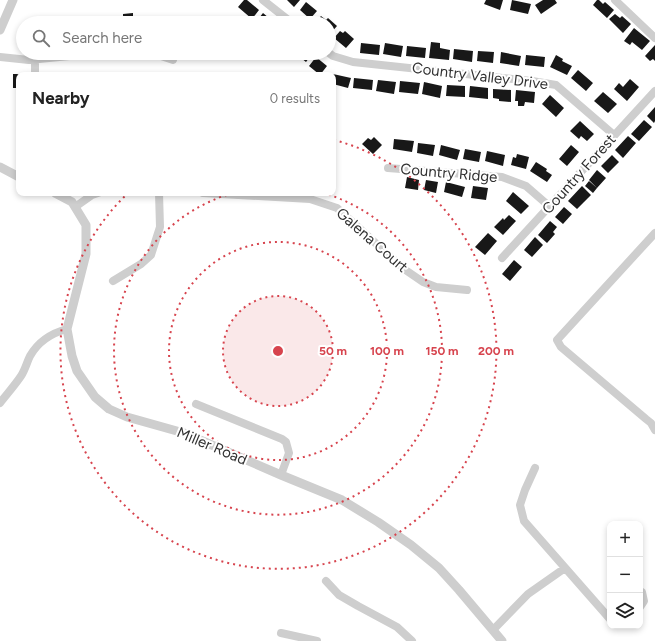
<!DOCTYPE html>
<meta charset="utf-8">
<style>
body{margin:0;font-family:Figtree,sans-serif;background:#f6f6f6;color:#222}
.controls{position:absolute;right:12px;bottom:12px;display:grid;overflow:hidden;border-radius:8px;box-shadow:0 2px 6px #0003}
.controls button{width:36px;height:36px;display:grid;place-items:center;padding:0;border:0;border-bottom:1px solid #e0e0e0;background:#fff;color:#222;font:20px sans-serif}
.list{margin:0;padding:0;list-style:none}
h2{display:flex;justify-content:space-between;align-items:center;height:52px;margin:0;padding:0 16px;font-size:17px}
h2 small{font-size:13px;font-weight:400;color:#767676}
.icon{flex:none;width:22px;height:22px;fill:none;stroke:currentColor;stroke-width:2;stroke-linecap:round;stroke-linejoin:round}
.map{position:relative;flex:none;width:655px;height:641px;overflow:hidden}
.search{position:absolute;background:#fff;box-shadow:0 2px 6px #0003;left:16px;top:16px;width:320px;height:44px;display:flex;align-items:center;gap:10px;box-sizing:border-box;padding:0 14px;border-radius:22px;color:#767676;font-size:15px}
.panel{position:absolute;background:#fff;box-shadow:0 2px 6px #0003;left:16px;top:72px;width:320px;height:124px;border-radius:8px}
.map>svg:first-child{display:block}
</style>
<div class="map">
<svg width="655" height="641" viewBox="0 0 655 641">
<rect width="100%" height="100%" fill="#fff"/>
<path fill="#181818" d="M244,0h3l12,10 -7,9 -14,-12z
M287,0h13l-6,7z
M486,0h17l-3,10 -16,-6z
M512,0l19,4 -3,10 -18,-4z
M543,0h12l2,3 -16,11 -6,-9z
M597,0h2l4,4 2,-2 9,8 -7,8 -14,-13z
M306,2l11,9 -7,8 -10,-9z
M133,13v10h-17v-3l7,-1v-5z
M263,13l12,10h-20z
M615,14l5,4 2,-2 9,8 -8,9 -14,-14z
M321,16l5,4 2,-2 9,8 -8,9v-12h-14z
M634,28l16,13 -8,9 -10,-8 -2,3 -6,-4z
M23,30v13l-6,-10z
M340,31l3,2 2,-2 9,8 -8,9 -12,-10z
M431,42l9,1v5l10,2 -1,10 -20,-2z
M361,43l19,2 -1,10 -19,-2z
M385,43l18,3 -2,11 -18,-3z
M655,45v16l-2,-2 -3,2 -5,-5z
M407,46l19,2 -1,10 -19,-2z
M454,49l19,2 -1,11 -19,-3z
M478,51l16,1 -1,11 -16,-2z
M501,52l20,4 -2,10 -19,-3z
M295,53h16l1,1 -6,8z
M526,55l19,2 -1,10 -19,-2z
M556,55l7,4 -1,2 10,5 -5,9 -17,-8z
M316,57l11,9 -7,9 -11,-9z
M578,70l15,13 -7,8 -15,-13z
M13,74h6v14h-6z
M333,74l18,4 -3,10 -15,-4z
M354,78l19,2 -1,10 -19,-2z
M630,79l9,8 -12,14 -13,-12 5,-6 4,4z
M378,80l18,2 -2,12 -18,-3z
M400,81l20,2 -2,11 -19,-2z
M424,82l18,4 -2,12 -18,-4z
M447,85l18,1v11l-19,-1z
M470,86l18,2v11l-19,-2z
M493,89l18,1v12l-12,-1v-2l-6,-1z
M516,90l19,2 -1,11 -9,-1 -1,4h-6v-5h-3z
M603,92l14,12 -9,9 -14,-12z
M550,95l14,13 -8,9 -14,-13z
M655,107v14l-1,2 -7,-7z
M644,120l8,7 -13,14 -8,-7z
M580,121l14,13 -7,7 -6,-5 -2,3 -9,-8z
M628,136l8,7 -13,15 -8,-8z
M374,137l8,8 -9,9 -11,-10 6,-6 3,2z
M394,139l20,2 -2,11 -19,-3z
M418,143l17,2 -2,11 -16,-3z
M441,145l19,5 -3,10 -18,-5z
M571,145l8,7 -12,14 -8,-7z
M465,149l16,3 -2,10 -16,-3z
M487,151l18,4 -2,11 -18,-5z
M517,154l12,3 -3,12 -15,-4 2,-8 3,1z
M612,155l7,7 -11,11 -7,-7z
M536,162l11,7 -1,2 6,4 -5,7 -17,-11z
M597,170l9,8 -9,10 -8,-8z
M407,177l12,3 -1,10 -13,-2z
M426,180l12,2 -2,11 -12,-3z
M589,181l8,7 -4,5 -8,-7z
M446,182l19,5 -3,10 -18,-5z
M473,186l15,2 -2,12 -15,-2z
M582,186l9,9 -14,14 -9,-8z
M513,192l16,14 -8,8 -15,-13z
M564,207l8,7 -9,10 -8,-7z
M509,215l7,6 -13,14 -9,-8 9,-9 1,2z
M550,221l7,6 -4,5 2,2 -8,9 -9,-8z
M488,233l9,8 -12,14 -10,-8z
M535,237l8,8 -11,12 -8,-7z
M514,260l8,7 -12,14 -8,-7z"/>
<g fill="none" stroke-linecap="round" stroke-linejoin="round">
<path stroke="#cecece" stroke-width="8" d="M263,0l29,23
M615,0l40,38
M152,53l21,7
M329,53l4,3 20,6 179,19 24,4 58,50
M0,57l29,3 71,-7
M35,75v-16
M388,168l114,9 24,9 23,20
M203,193l107,6 27,9 67,61 19,13 13,5 31,3
M75,207l17,-12 6,-2
M655,233l-98,107 4,7 85,72 5,4 4,7
M502,258l153,-167
M113,281l28,-17 10,-9 9,-28 -1,-34
M0,403c7,-9 15,-18 21,-27 4,-6 6,-14 9,-20 8,-14 22,-23 37,-27
M196,404l86,35 4,3 3,11 -8,22
M535,468l-10,22 -5,15 4,16 86,98
M326,581l13,14 19,11 39,21 15,14
M640,591l2,1 2,9 -4,6
M493,630l35,-36 37,-26
M281,633l36,8"/>
<path stroke="#cecece" stroke-width="9" d="M0,30l13,-30
M0,167l19,10
M55,193l17,9 14,23v29l-19,75 5,27 5,15 18,26 14,12 18,8 57,16 97,42 61,25 36,22 33,23 28,23 20,22 43,51"/>
</g>
<circle cx="278" cy="351" r="55" fill="#d7444e" fill-opacity=".12"/>
<g fill="none" stroke="#d7444e" stroke-width="2" stroke-dasharray="2 4">
<circle cx="278" cy="351" r="55"/>
<circle cx="278" cy="351" r="109"/>
<path d="M323 193A164 164 0 1 1 233 193"/>
<path d="M334 140A218 218 0 1 1 127 194"/>
</g>
<g text-anchor="middle" dominant-baseline="central" stroke-width="4" stroke-linejoin="round" paint-order="stroke">
<g font-size="15" fill="#313131" stroke="#fff">
<text transform="translate(480 76) rotate(7)">Country Valley Drive</text>
<text transform="translate(449 173) rotate(5)">Country Ridge</text>
<text transform="translate(579 174) rotate(-48)">Country Forest</text>
<text transform="translate(372 240) rotate(41)">Galena Court</text>
<text transform="translate(212 446) rotate(23)">Miller Road</text>
</g>
</g>
<circle cx="278" cy="351" r="6" fill="#d7444e" stroke="#fff" stroke-width="2"/>
<g font-size="12" text-anchor="middle" font-weight="bold" fill="#d7444e" stroke="#fff" stroke-width="4" stroke-linejoin="round" paint-order="stroke">
<text x="333" y="355">50 m</text>
<text x="387" y="355">100 m</text>
<text x="442" y="355">150 m</text>
<text x="496" y="355">200 m</text>
</g>
</svg>
<div class="controls">
<button>+</button>
<button>−</button>
<button><svg class="icon" aria-label="layers" viewBox="0 0 24 24"><path d="M12 4l9 5-9 5-9-5zM3 14l9 5 9-5"/></svg></button>
</div>
<div class="search"><svg class="icon" aria-label="search" viewBox="0 0 24 24"><circle cx="10" cy="10" r="6"/><path d="M15 15l6 6"/></svg>Search here</div>
<section class="panel">
<h2>Nearby<small>0 results</small></h2>
<ul class="list">
</ul>
</section>
</div>
